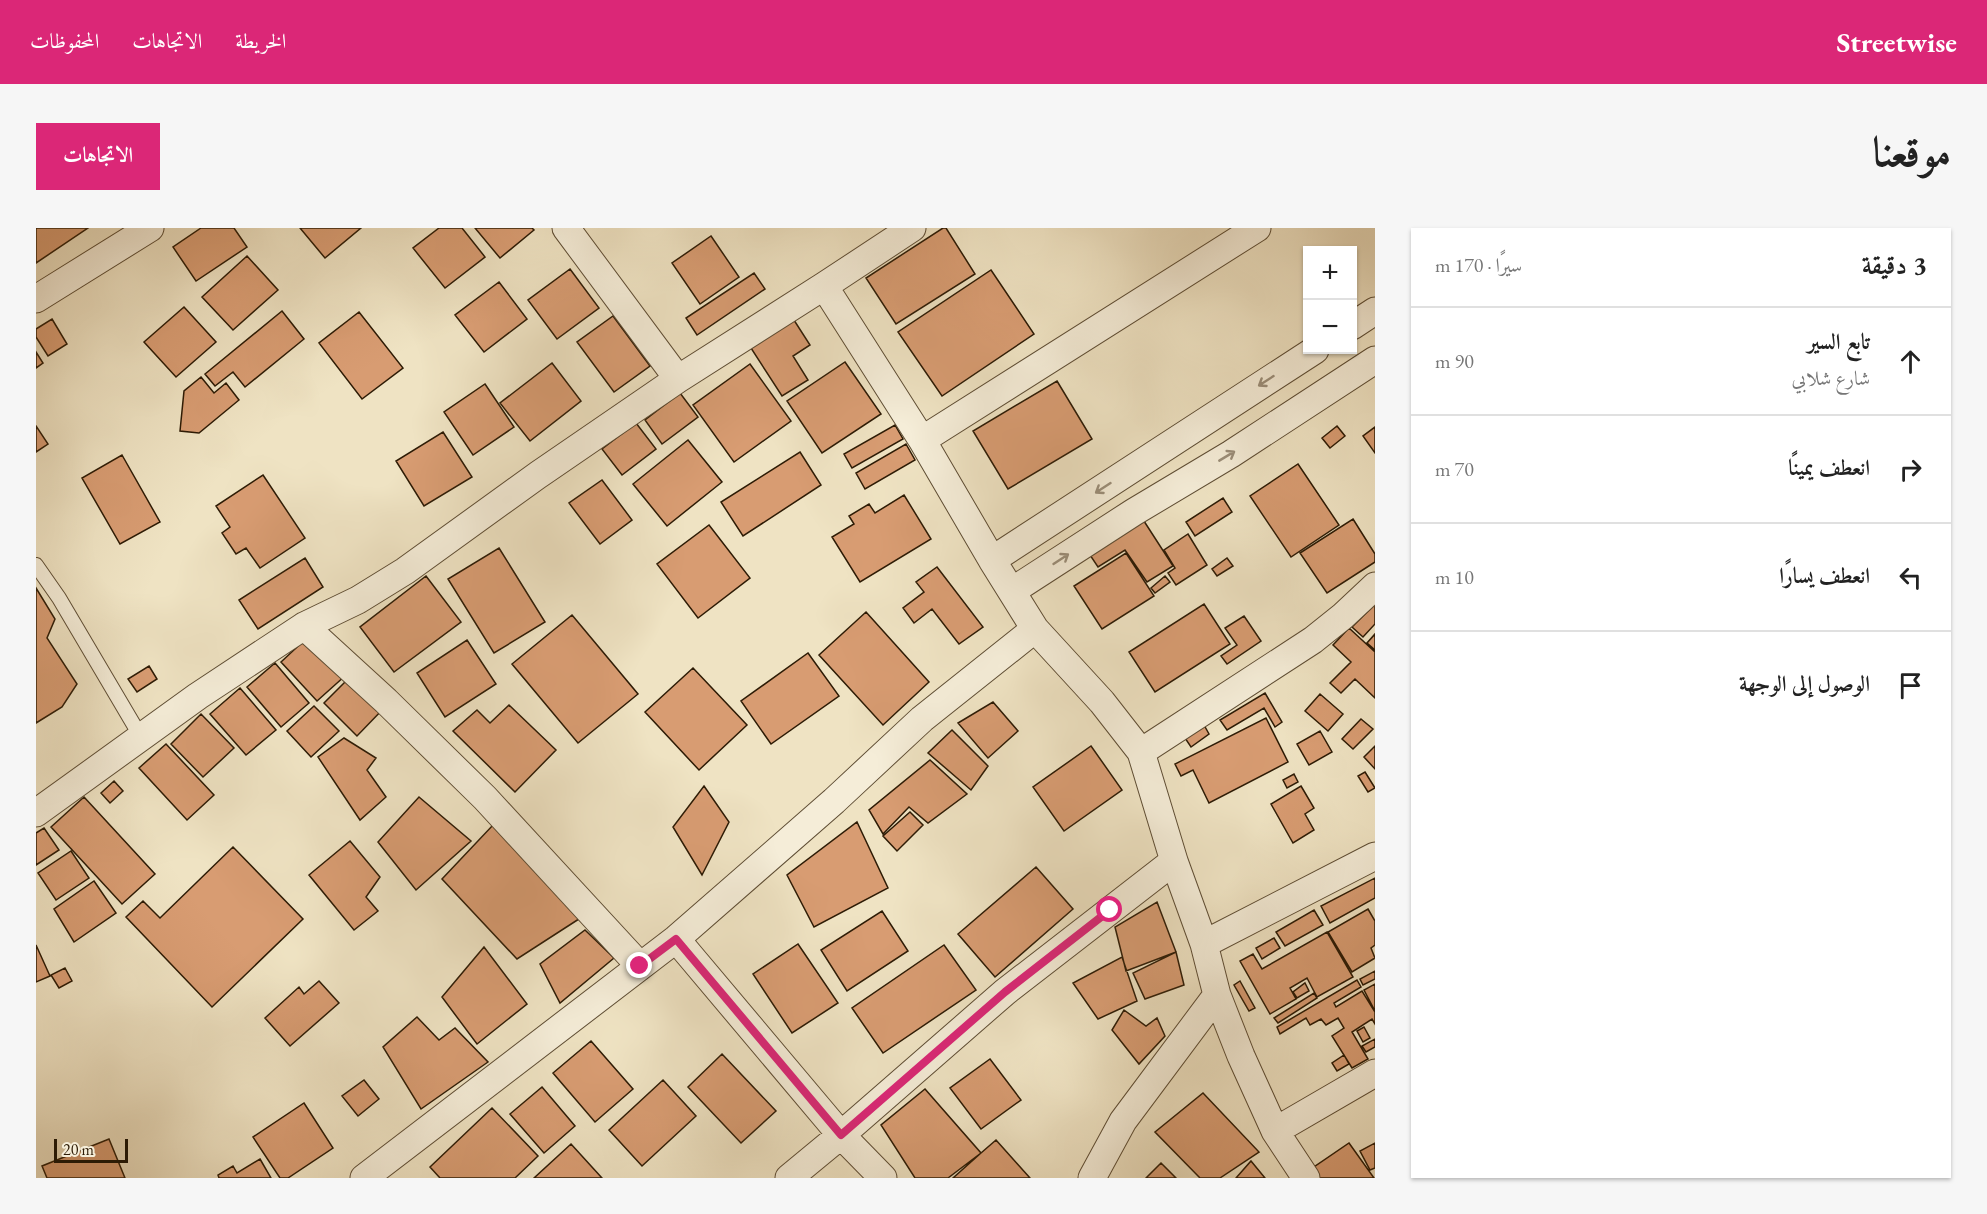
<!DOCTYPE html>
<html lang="ar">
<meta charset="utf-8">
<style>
body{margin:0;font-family:"EB Garamond",Amiri,serif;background:#f6f6f6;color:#222;direction:rtl}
.controls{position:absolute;right:18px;top:18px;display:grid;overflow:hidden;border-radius:0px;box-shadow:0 2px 4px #0004}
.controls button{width:54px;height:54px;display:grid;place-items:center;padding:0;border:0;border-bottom:2px solid #e0e0e0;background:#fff;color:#222;font:30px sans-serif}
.scale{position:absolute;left:18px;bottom:15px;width:74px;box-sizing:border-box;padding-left:6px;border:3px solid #2d1b05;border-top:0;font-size:16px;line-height:21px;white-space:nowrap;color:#2d1b05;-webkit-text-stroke:4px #f5edd8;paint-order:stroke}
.stop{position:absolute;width:18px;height:18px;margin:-14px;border:4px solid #db2777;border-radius:50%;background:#fff}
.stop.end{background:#db2777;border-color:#fff;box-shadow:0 2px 6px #0008}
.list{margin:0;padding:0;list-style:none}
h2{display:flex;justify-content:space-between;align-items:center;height:78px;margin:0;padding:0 24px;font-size:26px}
h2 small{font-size:20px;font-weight:400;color:#767676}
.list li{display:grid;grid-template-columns:39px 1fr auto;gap:18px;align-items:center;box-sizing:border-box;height:108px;padding:0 24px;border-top:2px solid #e0e0e0}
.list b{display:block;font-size:22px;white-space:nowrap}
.list p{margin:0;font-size:20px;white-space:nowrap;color:#767676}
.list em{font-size:20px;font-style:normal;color:#767676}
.icon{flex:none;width:33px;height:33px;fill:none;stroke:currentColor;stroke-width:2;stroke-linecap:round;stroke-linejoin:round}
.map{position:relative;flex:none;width:1339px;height:950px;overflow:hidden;direction:ltr;border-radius:0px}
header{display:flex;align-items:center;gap:36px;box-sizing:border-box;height:84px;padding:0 30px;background:#db2777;color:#fff}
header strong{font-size:28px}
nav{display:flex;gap:33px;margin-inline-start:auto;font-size:21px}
.intro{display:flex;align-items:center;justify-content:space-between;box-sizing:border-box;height:144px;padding:0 36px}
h1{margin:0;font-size:42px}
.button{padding:15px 27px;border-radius:0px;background:#db2777;color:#fff;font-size:21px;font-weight:700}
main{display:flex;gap:36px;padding:0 36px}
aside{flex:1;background:#fff;border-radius:0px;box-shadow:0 2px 4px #0004}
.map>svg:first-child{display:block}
</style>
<header>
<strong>Streetwise</strong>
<nav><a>الخريطة</a><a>الاتجاهات</a><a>المحفوظات</a></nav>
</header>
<div class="intro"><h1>موقعنا</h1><a class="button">الاتجاهات</a></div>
<main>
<aside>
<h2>3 دقيقة<small>سيرًا · 170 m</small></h2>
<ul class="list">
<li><svg class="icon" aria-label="ahead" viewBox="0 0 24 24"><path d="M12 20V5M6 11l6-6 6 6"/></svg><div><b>تابع السير</b><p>شارع شلابي</p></div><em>90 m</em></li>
<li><svg class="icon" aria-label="right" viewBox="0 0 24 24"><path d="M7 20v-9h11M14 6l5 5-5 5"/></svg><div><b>انعطف يمينًا</b></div><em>70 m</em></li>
<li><svg class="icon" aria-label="left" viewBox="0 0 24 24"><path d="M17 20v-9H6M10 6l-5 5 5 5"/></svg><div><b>انعطف يسارًا</b></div><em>10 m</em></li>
<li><svg class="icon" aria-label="arrive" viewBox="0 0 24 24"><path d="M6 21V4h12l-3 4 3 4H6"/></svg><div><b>الوصول إلى الوجهة</b></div></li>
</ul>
</aside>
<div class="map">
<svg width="1339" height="950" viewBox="0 0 1339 950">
<rect width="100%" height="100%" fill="#efe3c3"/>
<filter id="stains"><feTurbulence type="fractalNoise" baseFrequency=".00333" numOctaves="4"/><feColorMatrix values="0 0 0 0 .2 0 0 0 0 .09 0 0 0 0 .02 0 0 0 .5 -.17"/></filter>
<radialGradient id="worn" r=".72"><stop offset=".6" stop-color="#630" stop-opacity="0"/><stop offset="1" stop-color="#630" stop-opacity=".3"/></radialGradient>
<path fill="#d89c72" stroke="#2d1b05" stroke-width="1.5" d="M0,0h52l-52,35z
M165,0h33l13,19 -51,34 -23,-34z
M264,0h61l-36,30z
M403,0h23l23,29 -40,31 -32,-40z
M439,0h57l2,2 -34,28z
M907,0h3l29,46 -79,50 -30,-46z
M675,8l28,41 -39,27 -28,-41z
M211,28l31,34 -45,40 -31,-33z
M534,41l29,39 -42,31 -29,-39z
M955,42l43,64 -92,62 -44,-64z
M718,45l11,16 -68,46 -11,-17z
M463,54l28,37 -43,33 -29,-37z
M148,79l32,35 -40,35 -32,-35z
M246,83l22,28 -59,48 -12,-15 -18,14 -10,-12z
M323,84l44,56 -41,31 -43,-56z
M577,88l37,50 -36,26 -37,-50z
M756,89l18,28 -17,11 15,24 -26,16 -33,-51z
M16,91l15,25 -19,12 -12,-19v-8z
M0,124l7,11 -7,5z
M809,134l36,52 -59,39 -35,-52z
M516,135l29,38 -51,40 -30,-38z
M714,136l41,57 -57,41 -41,-57z
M165,149l13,16 12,-10 13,17 -40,33 -19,-2 4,-40z
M1021,153l35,58 -84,50 -35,-58z
M449,156l29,43 -41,28 -29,-43z
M644,165l18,24 -36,27 -17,-24z
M600,195l20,26 -34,26 -20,-26z
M859,197l8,14 -51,29 -8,-14z
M0,198l12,18 -12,8z
M1301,198l8,10 -15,12 -8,-10z
M1339,199v26l-12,-17z
M407,204l29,45 -48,29 -28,-45z
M652,212l34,42 -55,44 -34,-42z
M870,216l9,16 -50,29 -9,-16z
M764,224l21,33 -78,51 -22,-34z
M86,227l38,67 -40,22 -38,-66z
M1262,236l41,61 -48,32 -41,-61z
M227,247l42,63 -45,30 -14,-20 -10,6 -14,-21 8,-6 -14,-21z
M566,252l30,40 -32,24 -31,-41z
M868,267l27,44 -71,43 -28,-45 22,-13 -5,-8 20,-12 6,9z
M1187,270l9,14 -37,24 -9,-14z
M1106,290l31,48 -26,16 -22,-32 -27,17 -10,-15z
M1317,291l22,35v8l-48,31 -27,-40z
M673,297l41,53 -52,40 -41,-54z
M1152,306l19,31 -31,20 -8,-12 7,-5 -11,-18z
M463,320l46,74 -51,31 -46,-74z
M1090,325l28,43 -52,33 -28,-43z
M269,330l18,29 -65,42 -19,-29z
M1191,330l6,8 -16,10 -5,-7z
M901,339l46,60 -24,17 -27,-35 -18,14 -11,-15 21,-16 -8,-10z
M390,348l35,46 -67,50 -34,-45z
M1129,348l5,6 -15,11 -4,-5z
M0,360l19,31 -8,19 30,46 -15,23 -26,16z
M1168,376l26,40 -75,48 -26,-40z
M1339,376v20l-12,13 -11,-10z
M830,384l63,70 -46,43 -64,-70z
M536,387l66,79 -60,49 -66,-79z
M1208,388l17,25 -34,23 -6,-8 16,-11 -12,-17z
M1313,400l26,24v46l-20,-19 -14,14 -11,-10 21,-21 -18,-17z
M1339,406v16l-8,-7z
M274,407l36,40 -29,26 -36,-39z
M431,412l29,44 -51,33 -28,-44z
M772,425l31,43 -68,48 -30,-43z
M239,435l34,40 -28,24 -34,-40z
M113,438l8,13 -20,13 -9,-13z
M657,440l54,57 -48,45 -54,-58z
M315,448l33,32 -27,28 -33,-33z
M204,460l36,42 -30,25 -36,-41z
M1229,465l17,29 -7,5 -11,-19 -37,22 -7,-10z
M1284,466l23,20 -15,17 -23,-20z
M957,474l25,29 -30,27 -30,-35z
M473,477l47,45 -41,42 -62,-61 24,-21 13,13z
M278,478l25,25 -28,26 -24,-26z
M165,486l33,34 -31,29 -32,-33z
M1230,490l22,44 -79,41 -16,-33 -12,6 -6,-12z
M1325,491l12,10 -20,20 -11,-10z
M1168,497l5,9 -18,13 -6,-9z
M916,502l36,36 -17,24 -43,-37z
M1284,503l12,21 -23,13 -12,-21z
M308,510l32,20 -9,12 19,27 -26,23 -42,-63z
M130,516l48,51 -27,25 -48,-52z
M1055,518l31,44 -58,41 -31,-44z
M1339,518v23l-11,-12z
M894,532l37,34 -39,29 -19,-16 -26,27 -14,-24z
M1329,544l10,16 -7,4 -10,-16z
M1258,546l4,8 -11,6 -4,-8z
M78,553l9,10 -13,12 -9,-10z
M668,558l25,36 -27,53 -29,-48z
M1265,558l13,22 -9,6 9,16 -21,13 -22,-39z
M48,569l71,77 -33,30 -71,-77z
M383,569l52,44 -55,49 -38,-48z
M874,584l13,13 -26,26 -14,-15z
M821,594l31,66 -74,39 -27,-52z
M457,597l89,92 -65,42 -75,-80z
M8,600l15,22 -23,15v-32z
M314,613l30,36 -14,20 12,14 -24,19 -45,-55z
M197,619l70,72 -91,88 -86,-90 17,-16 17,17z
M35,623l18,27 -33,22 -18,-27z
M1000,639l37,42 -78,68 -37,-43z
M1339,650v20l-45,25 -9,-17z
M58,653l22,32 -42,29 -20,-33z
M1121,674l19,50 -50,19 -11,-44z
M1332,681l7,12v24l-4,3 4,10 -23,14 -24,-40z
M1278,682l9,15 -38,21 -9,-14z
M846,683l26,40 -61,40 -26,-41z
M549,702l29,28 -54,45 -20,-39z
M1291,704l26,45 -36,20 -10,-19 -17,10 6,11 -26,15 -30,-53 13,-7 9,15z
M1238,710l6,10 -18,11 -6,-11z
M762,716l40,59 -46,30 -39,-59z
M0,717l14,31 -14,6z
M908,717l32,45 -93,63 -31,-45z
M448,719l43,57 -50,40 -35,-47z
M1140,724l8,33 -39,14 -12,-26z
M1086,729l15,44 -39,18 -25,-36z
M29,740l7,13 -13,7 -8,-13z
M1339,743v8l-12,6 -3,-6z
M1321,752l4,7 -27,16 2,4 26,-16 13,21v12l-3,-5 -20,13 16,27 -16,9 -20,-32 12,-8 -6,-10 -12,7 -5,-6 -11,6 -4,-7 -26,16 -3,-7z
M283,753l20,22 -49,43 -25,-28 34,-31 5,7z
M1204,753l15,27 -6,3 -15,-26z
M1269,755l4,8 -12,7 -4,-6z
M1339,756v27l-11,-21z
M1278,765l3,5 -39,25 -4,-5z
M1088,782l22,16 11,-8 8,18 -26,28 -27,-34z
M381,789l22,23 16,-12 33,34 -67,47 -38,-62z
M1328,799l6,11 -7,4 -6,-11z
M1339,811v8l-9,5 -4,-6z
M555,813l42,48 -38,33 -42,-49z
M686,826l54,57 -35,32 -53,-56z
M1308,827l5,9 -12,7 -5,-8z
M954,831l31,41 -40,29 -31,-41z
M328,852l15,19 -21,17 -16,-20z
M627,852l33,36 -54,50 -33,-36z
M506,859l33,39 -31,27 -34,-39z
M889,861l56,64 -33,25h-33l-34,-53z
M1167,865l56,59 -39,26h-20l-45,-46z
M268,875l29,45 -45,30h-8l-27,-41z
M456,880l46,48 -23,22h-75l-10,-11z
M73,911l16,39h-78l-5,-12z
M960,912l34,38h-77l28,-25z
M1313,915l25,35h-57l-6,-9z
M1339,915v25l-5,2 -10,-19z
M535,916l31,34h-68z
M224,931l11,19h-52l-1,-3 15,-9 4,7z
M1215,933l14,17h-29z
M1125,935l15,15h-30z"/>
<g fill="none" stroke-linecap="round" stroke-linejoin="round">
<defs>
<path id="lane" d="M0,337l23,33 82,139"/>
<path id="street" d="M530,0l112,151
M788,58l98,154 70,120 43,69 67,73 39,50 33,109 30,83 13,51 24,61 34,75 31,47
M0,71l114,-71
M1316,98l23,-15
M886,212l335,-212
M956,332l323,-210
M976,363l122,-79 97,-58 144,-94
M268,398l82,75 99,97 155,168
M1105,524l172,-112 30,-24 32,-30
M0,585l162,-117 106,-70 54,-26 47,-29 133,-96 140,-96 146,-93 88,-58
M640,711l165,196 42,43
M1168,716l171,-88
M1239,903l100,-58
M328,950l312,-239 158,-138 88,-82 113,-90
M753,950l52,-43 164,-143 169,-131
M1056,950l31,-57 94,-126"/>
</defs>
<use href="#lane" stroke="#5e4d34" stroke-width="16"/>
<use href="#street" stroke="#5e4d34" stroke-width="29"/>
<use href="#lane" stroke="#f5edd8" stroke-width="14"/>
<use href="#street" stroke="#f5edd8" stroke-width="27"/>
</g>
<defs><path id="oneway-shaft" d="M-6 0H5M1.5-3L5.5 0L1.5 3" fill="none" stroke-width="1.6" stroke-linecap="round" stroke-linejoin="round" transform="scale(1.5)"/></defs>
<g stroke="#9b8e79">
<use href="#oneway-shaft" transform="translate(1230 153) rotate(147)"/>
<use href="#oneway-shaft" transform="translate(1191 228) rotate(-31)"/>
<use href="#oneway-shaft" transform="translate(1067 260) rotate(147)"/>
<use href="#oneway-shaft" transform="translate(1025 331) rotate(-33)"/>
</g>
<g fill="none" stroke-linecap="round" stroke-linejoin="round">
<path stroke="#db2777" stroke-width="8" d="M604,738l36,-27 165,196 164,-143 105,-82"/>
</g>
<rect width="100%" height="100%" filter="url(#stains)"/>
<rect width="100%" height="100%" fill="url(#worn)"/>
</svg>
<div class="controls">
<button>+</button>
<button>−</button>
</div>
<div class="scale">20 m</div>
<div class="stop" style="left:1074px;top:682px"></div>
<div class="stop end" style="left:604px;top:738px"></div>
</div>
</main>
